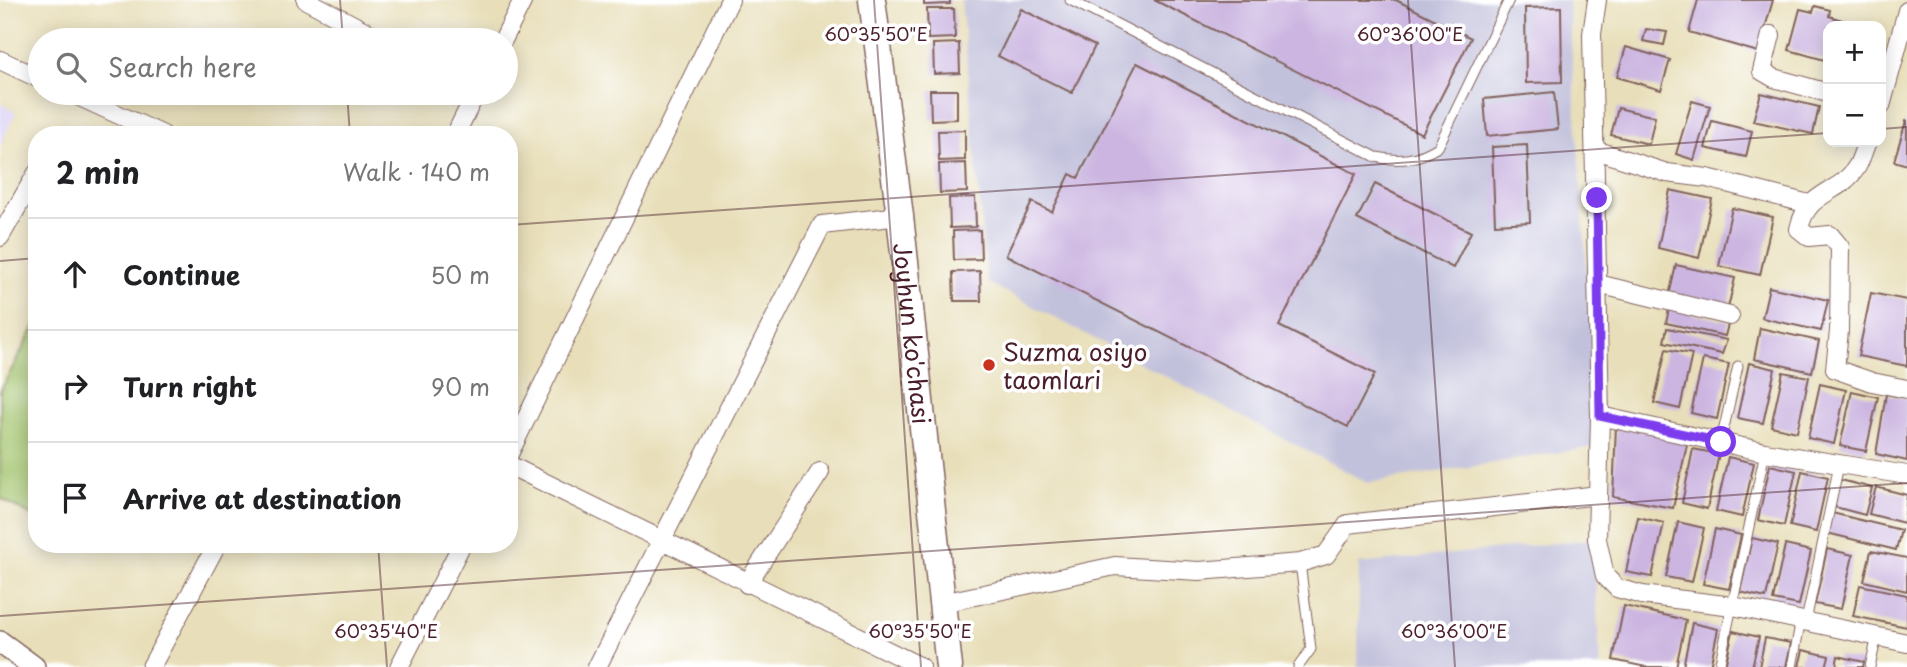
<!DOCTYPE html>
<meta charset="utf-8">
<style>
body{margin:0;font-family:"Playpen Sans",sans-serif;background:#f2f2f2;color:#202124}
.controls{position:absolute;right:21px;top:21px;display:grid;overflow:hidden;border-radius:14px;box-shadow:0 4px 18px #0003}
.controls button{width:63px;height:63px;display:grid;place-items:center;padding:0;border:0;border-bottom:2px solid #e0e0e0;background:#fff;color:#202124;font:35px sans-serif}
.stop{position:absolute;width:21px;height:21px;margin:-16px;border:5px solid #7c3aed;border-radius:50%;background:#fff}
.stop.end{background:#7c3aed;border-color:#fff;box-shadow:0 2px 7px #0008}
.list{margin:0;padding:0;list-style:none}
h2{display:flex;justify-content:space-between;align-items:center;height:91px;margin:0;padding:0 28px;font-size:30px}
h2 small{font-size:23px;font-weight:400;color:#757577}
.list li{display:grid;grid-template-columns:46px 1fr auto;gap:21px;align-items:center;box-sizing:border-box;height:112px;padding:0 28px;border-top:2px solid #e0e0e0}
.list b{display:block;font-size:26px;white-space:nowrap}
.list em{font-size:23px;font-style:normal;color:#757577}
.icon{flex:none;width:38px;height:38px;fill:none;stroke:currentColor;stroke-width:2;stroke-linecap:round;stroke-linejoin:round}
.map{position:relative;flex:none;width:1907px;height:667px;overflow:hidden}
.search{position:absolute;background:#fff;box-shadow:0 4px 18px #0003;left:28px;top:28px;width:490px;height:77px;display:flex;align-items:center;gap:18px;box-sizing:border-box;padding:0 24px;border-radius:38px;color:#757577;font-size:26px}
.panel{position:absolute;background:#fff;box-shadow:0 4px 18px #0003;left:28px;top:126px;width:490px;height:427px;border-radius:28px}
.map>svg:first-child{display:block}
</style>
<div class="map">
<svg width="1907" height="667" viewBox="0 0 1907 667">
<rect width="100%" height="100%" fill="#fff"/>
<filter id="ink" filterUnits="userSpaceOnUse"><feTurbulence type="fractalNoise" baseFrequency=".0143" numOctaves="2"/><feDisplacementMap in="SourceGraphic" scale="14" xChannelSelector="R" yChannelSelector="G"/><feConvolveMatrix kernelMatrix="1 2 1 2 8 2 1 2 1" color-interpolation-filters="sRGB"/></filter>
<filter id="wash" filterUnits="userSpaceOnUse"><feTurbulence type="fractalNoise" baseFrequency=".00686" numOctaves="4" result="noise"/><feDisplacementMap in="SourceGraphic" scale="28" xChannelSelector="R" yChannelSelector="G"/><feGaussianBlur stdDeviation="1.57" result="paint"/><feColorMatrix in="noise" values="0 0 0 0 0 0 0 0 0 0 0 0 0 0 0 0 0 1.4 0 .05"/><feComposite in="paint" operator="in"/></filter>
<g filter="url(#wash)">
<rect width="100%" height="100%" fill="#e8dfba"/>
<path fill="#ddd5f6" d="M0,104l16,8 -16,34z"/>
<path fill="#c2c1dc" d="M961,0h607l31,446 -231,37 -381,-201z
M1593,539l7,128h-242l1,-103z"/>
<path fill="#a2c36c" stroke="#76714c" stroke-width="2" d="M37,322v197l-37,-21v-107z"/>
<g id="blocks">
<path fill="#ccb6e1" d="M924,0h26v4l-26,1z
M1154,0h242l75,38 -49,96z
M1698,0h75l-15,52 -69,-20z
M1815,6l15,4 -1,6 16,5 -2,5h-15v35l-39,-11 11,-41 13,3z
M1561,7l1,75 -36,1 -1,-75z
M927,9h27l1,29 -27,1z
M1021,9l74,37 -23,47 -74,-37z
M1646,29l21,3 -3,13 -21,-4z
M959,43l1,30 -26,1 -1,-30z
M1626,47l44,13 -9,30 -44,-13z
M1137,63l219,111 -77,152 96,48 -27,53 -342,-172 26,-53 20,10 18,-38 8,4z
M930,90h27v29l-26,1z
M1554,92l4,37 -71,7 -3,-37z
M1761,93l58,14 -6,27 -60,-13z
M1692,101l18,5 -16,54 -18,-6z
M1618,108l37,9 -6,27 -38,-9z
M1712,121l40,10 -6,26 -41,-9z
M1906,121h1v44l-13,-4z
M965,130v30l-26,1 -1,-30z
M1527,145l3,77 -35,2 -3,-77z
M966,163l1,29 -27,1 -1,-29z
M1375,184l96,48 -18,36 -96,-49z
M1670,190l42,9 -13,59 -41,-10z
M975,197l1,30 -26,1 -1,-30z
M1732,208l41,9 -13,58 -41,-9z
M980,230l1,29 -27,1 -1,-29z
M1676,265l59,13 -7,30 -59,-12z
M980,271l1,30h-27l-1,-29z
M1769,287l59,13 -7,31 -59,-13z
M1871,293l36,7v66l-49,-10z
M1669,309l60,12 -4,15 -59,-13z
M1667,328l60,12 -5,14 -58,-12z
M1760,328l59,13 -7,31 -58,-13z
M1666,349l26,5 -12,55 -26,-6z
M1703,359l26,5 -12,55 -26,-6z
M1749,363l26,6 -12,54 -26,-5z
M1783,372l26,5 -12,55 -26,-6z
M1820,384l26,6 -12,54 -26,-6z
M1852,391l26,6 -12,54 -26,-5z
M1886,394l21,4v63l-31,-7z
M1616,425l72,15 -15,68 -60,-11z
M1693,449l26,5 -12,55 -25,-6z
M1728,457l26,6 -12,54 -26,-6z
M1770,465l26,6 -12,55 -26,-6z
M1802,471l26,6 -12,55 -26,-6z
M1837,479l35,9 -7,27 -34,-9z
M1876,487l31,8 -3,28 -35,-9z
M1832,513l69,17 -5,20 -69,-17z
M1638,517l26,6 -12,54 -26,-5z
M1678,522l26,6 -12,54 -26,-5z
M1715,529l26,6 -12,54 -26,-5z
M1752,538l26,6 -12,54 -26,-6z
M1785,545l26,6 -12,54 -26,-5z
M1827,549l26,6 -12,54 -26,-5z
M1871,551l36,7v33l-43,-10z
M1860,585l47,10v32l-54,-11z
M1624,606l62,14 -10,47h-30l-33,-7z
M1692,623l26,6 -8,38h-27z
M1733,631l26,6 -7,30h-27z
M1765,638l26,5 -5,24h-27z
M1803,650l26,6 -3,11h-27z
M1838,656l26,6 -1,5h-27z"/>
</g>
</g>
<g filter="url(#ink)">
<use href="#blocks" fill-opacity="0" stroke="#81625d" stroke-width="2"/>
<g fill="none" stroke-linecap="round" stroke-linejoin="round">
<defs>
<path id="service" d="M1070,0l306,157c24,5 41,3 62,-10l71,-147
M1721,441l17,-75
M1806,621l33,-156
M1298,667l13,-18 -11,-86
M1719,667l46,-215
M1792,667l9,-48
M1870,667l7,-31"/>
<path id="minor" d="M306,0l76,40
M1597,0l-5,34 8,382 -3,123 8,37 12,12 25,7 91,11 174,37
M1771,35l-9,36 12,7 54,15
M503,40l20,-40
M0,60l40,19
M71,93l92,42
M1881,106l26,-95
M455,135l21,-42
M1867,142c-4,8 -6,19 -11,26 -17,27 -49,22 -57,61l10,8 21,-2 10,12 -1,84 -4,38 37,13 35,7
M1595,150l72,23 40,5 102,26
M0,237l37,-64
M1598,284l132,32
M1600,416l165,36 142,23
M509,454l221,-454
M509,465l412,202
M747,584l73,-112
M942,603l173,-37 84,5 101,-8 26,-8 22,-31 250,-29
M151,667l66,-123
M399,667l63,-123
M597,667l225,-442 78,-9"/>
<path id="tertiary" d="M0,642l34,25"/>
<g id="primary">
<path id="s1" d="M872,0l28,216 49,451"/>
</g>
</defs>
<use href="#service" stroke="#81625d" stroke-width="11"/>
<use href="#minor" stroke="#81625d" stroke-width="20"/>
<use href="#tertiary" stroke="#81625d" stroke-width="24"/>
<use href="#primary" stroke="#81625d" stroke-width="29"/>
<use href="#service" stroke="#fff" stroke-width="9"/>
<use href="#minor" stroke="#fff" stroke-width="18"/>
<use href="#tertiary" stroke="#fff" stroke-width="21"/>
<use href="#primary" stroke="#fff" stroke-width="26"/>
</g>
</g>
<g fill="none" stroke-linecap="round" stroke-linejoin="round" filter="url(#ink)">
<path stroke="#7c3aed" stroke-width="9" d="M1597,198l3,218 121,26"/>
</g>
<path fill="none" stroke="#4a1f2b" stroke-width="2" stroke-opacity="0.45" d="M340,0l3,40M874,0l47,667M1408,0l47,667M347,93l3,42M1881,129l26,-2M509,225l1319,-92M0,261l37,-3M378,544l9,123M0,616l1907,-133"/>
<circle fill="#c8321e" stroke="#fff" stroke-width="2.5" cx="989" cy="365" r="7"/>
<g text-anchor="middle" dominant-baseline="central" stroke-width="7" stroke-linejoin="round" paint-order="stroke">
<g font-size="24" fill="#4a1f2b" stroke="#fff">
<text stroke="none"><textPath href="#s1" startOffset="336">Joyhun ko'chasi</textPath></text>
</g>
<g font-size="24" fill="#4a1f2b" stroke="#fff" text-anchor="start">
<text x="1003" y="351">Suzma osiyo<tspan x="1003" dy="28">taomlari</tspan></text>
</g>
</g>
<g font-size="18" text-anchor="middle" fill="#4a1f2b" stroke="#fff" stroke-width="7" stroke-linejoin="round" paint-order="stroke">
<text x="876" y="41">60°35'50"E</text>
<text x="1410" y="41">60°36'00"E</text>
<text x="386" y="638">60°35'40"E</text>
<text x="920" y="638">60°35'50"E</text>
<text x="1454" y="638">60°36'00"E</text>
</g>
</svg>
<div class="controls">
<button>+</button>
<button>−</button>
</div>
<div class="stop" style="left:1721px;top:442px"></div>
<div class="stop end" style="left:1597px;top:198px"></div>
<div class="search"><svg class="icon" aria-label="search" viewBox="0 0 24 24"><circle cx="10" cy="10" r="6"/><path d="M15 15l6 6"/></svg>Search here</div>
<section class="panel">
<h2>2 min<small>Walk · 140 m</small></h2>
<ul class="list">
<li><svg class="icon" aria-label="ahead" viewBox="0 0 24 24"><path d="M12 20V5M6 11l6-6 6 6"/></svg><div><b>Continue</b></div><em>50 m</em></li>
<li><svg class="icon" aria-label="right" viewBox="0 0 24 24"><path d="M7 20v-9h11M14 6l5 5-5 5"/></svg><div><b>Turn right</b></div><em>90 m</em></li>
<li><svg class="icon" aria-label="arrive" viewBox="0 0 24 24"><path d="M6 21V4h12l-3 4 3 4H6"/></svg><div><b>Arrive at destination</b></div></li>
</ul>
</section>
</div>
